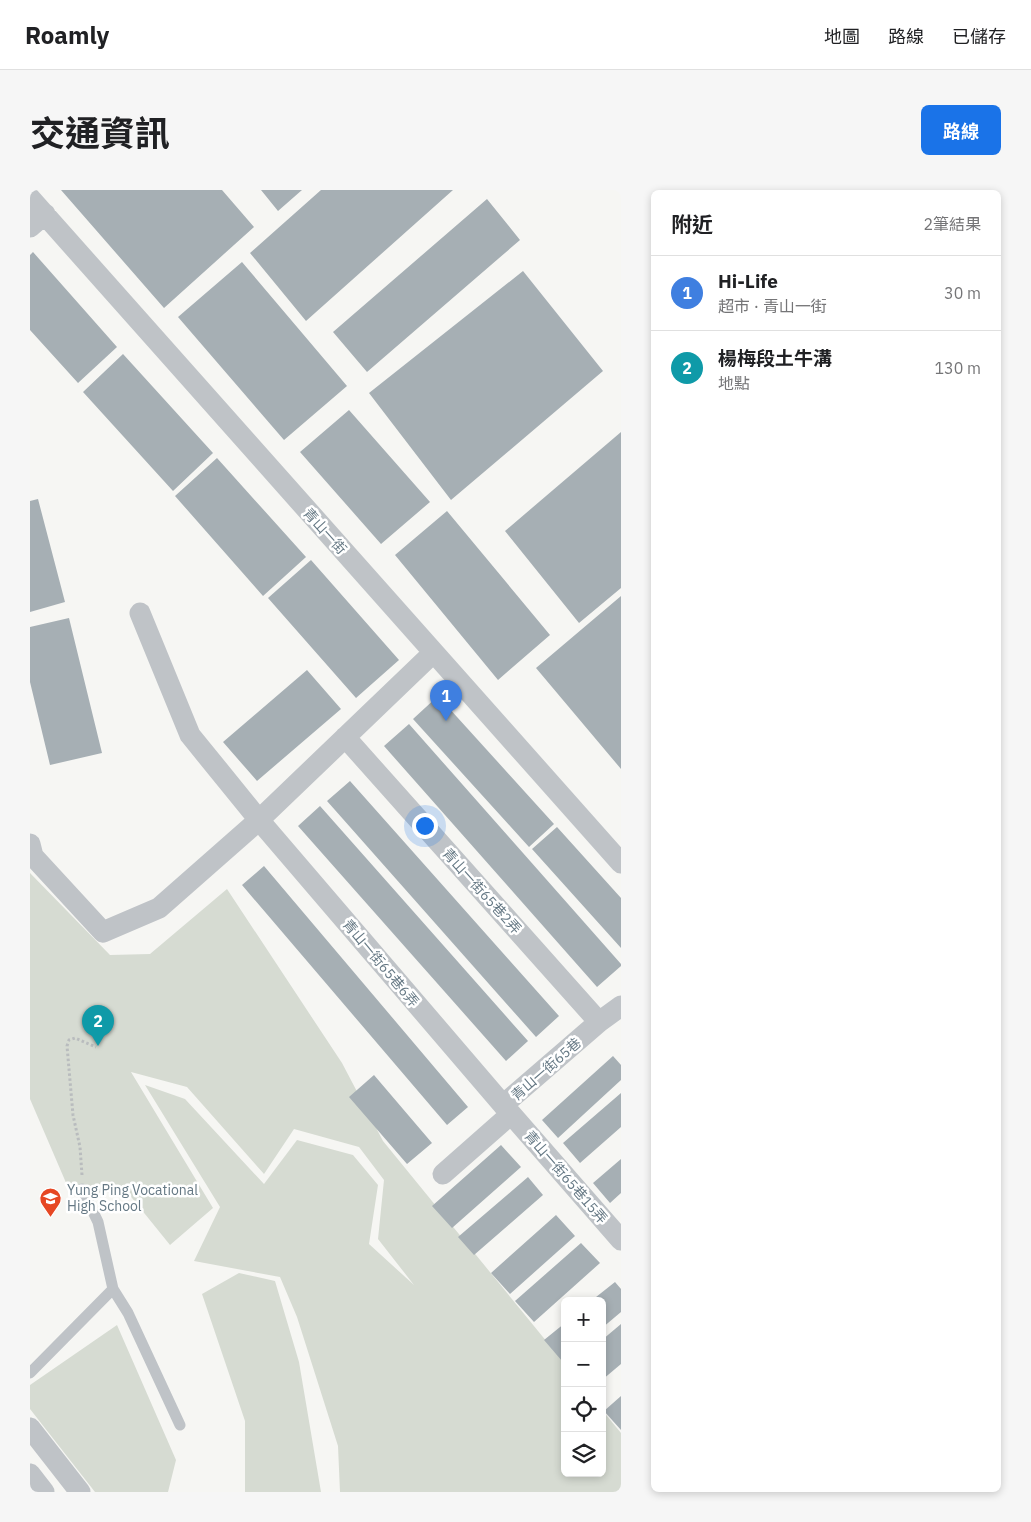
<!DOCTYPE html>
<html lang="zh-TW">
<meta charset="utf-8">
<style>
body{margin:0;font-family:"IBM Plex Sans","Noto Sans TC",sans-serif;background:#f6f6f6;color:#202124}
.controls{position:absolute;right:15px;bottom:15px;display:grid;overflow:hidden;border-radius:8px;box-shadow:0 2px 8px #0003}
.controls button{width:45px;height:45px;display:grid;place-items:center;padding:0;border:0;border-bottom:1px solid #e0e0e0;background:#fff;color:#202124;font:25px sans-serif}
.you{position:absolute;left:394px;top:635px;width:18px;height:18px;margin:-12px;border:4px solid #fff;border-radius:50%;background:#1a73e8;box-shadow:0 0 0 8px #1a73e833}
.badge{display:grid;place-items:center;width:32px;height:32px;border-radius:50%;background:#1a73e8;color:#fff;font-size:16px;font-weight:700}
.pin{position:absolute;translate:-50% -41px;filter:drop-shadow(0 1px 2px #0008)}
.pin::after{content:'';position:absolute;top:26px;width:18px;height:15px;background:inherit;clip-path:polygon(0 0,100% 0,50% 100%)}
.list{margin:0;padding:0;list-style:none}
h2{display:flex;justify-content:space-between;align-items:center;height:65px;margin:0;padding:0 20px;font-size:21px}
h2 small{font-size:16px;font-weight:400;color:#757577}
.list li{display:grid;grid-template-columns:32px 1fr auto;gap:15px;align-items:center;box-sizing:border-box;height:75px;padding:0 20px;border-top:1px solid #e0e0e0}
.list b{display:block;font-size:19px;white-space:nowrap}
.list p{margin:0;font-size:16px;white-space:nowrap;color:#757577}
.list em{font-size:16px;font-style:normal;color:#757577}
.icon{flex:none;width:28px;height:28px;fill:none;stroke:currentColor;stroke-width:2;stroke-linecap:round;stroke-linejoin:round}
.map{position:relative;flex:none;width:591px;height:1302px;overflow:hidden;border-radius:8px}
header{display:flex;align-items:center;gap:30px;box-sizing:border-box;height:70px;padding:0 25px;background:#fff;border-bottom:1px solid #e0e0e0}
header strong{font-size:24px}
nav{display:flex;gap:28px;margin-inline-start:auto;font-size:18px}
.intro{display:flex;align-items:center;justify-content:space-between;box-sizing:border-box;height:120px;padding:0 30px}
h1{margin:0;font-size:35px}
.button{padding:12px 22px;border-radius:8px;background:#1a73e8;color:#fff;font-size:18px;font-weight:700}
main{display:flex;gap:30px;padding:0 30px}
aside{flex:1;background:#fff;border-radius:8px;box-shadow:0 2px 8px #0003}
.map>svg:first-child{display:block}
</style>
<header>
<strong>Roamly</strong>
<nav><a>地圖</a><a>路線</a><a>已儲存</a></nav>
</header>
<div class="intro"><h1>交通資訊</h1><a class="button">路線</a></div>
<main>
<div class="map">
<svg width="591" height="1302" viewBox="0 0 591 1302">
<rect width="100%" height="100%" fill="#f6f6f3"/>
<path fill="#d6dbd2" d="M0,683l80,82 40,-1 77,-65 115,174 41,78 182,223v109h37v-63l19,23v59h-281l-2,-46 -41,-129 -17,-40 -86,-16 26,-54 -75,-122 40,14 79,85 33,-44 56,15 25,30 -9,59 45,41 -36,-46 6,-59 -25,-33 -65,-18 -30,45 -77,-87 -56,-15 82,136 -43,37 -42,-52 -58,-1 -40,-93z
M209,1083l36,8 24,81 22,130h-76v-71l-43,-127z
M87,1135l59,135 -8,32h-73l-65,-83v-24z"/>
<path fill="#a6afb4" d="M31,0h161l32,37 -90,81z
M231,0h41l-24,21z
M291,0h132l-147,131 -56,-68z
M457,9l33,41 -153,132 -34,-40z
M3,62l84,95 -39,36 -48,-53v-75z
M212,72l105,124 -63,54 -106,-123z
M493,81l80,100 -152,129 -82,-107z
M93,164l90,99 -40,38 -90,-99z
M319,220l81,92 -49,42 -81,-92z
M591,242v156l-42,35 -74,-92z
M187,268l89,99 -43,39 -88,-100z
M8,309l27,103 -35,10v-111z
M417,321l103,124 -52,45 -103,-125z
M281,370l88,100 -43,38 -88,-100z
M591,406v173l-85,-101z
M39,428l33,135 -52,12 -20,-83v-55z
M277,480l34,39 -84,72 -34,-39z
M408,506l116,128 -25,23 -116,-128z
M379,534l212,240v2l-24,21 -213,-241z
M320,591l209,235 -23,21 -209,-236z
M290,616l208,235 -22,20 -208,-235z
M527,637l64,71v50l-89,-99z
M234,676l204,241 -21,18 -205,-240z
M583,866l8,9v15l-63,58 -16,-18z
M344,885l58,68 -25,21 -58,-67z
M591,903v34l-41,36 -17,-20z
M471,955l20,22 -69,61 -20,-22z
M591,969v34l-11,10 -17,-20z
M498,987l15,18 -69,60 -16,-18z
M526,1025l19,21 -65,58 -19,-21z
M551,1053l19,20 -66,59 -19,-21z
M585,1092l6,7v23l-19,16v-27h-11z
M535,1133v36l-3,2 -18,-21z
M591,1134v40l-19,16v-40z
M591,1206v34l-17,-19z"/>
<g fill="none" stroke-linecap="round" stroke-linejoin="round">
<path stroke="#b9bcbe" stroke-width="3" stroke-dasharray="2.5 2.5" stroke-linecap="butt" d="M52,985l-2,-28 -7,-32 -6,-69 2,-6 6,-2 21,9"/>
<path stroke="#bfc3c7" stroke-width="11" d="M52,999l16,33 15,67
M0,1183l83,-84 15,24 52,112"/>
<path stroke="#bfc3c7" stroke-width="21" d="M0,8l591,665
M0,37l15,-13
M110,423l50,122 69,85 244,285
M315,547l254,285
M0,654l3,12 70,76 56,-24 100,-88 174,-167
M481,924l110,126
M413,984l68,-60 -8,-9 96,-83 22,-16
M0,1238l50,64
M0,1284l14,18"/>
</g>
<defs>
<symbol id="school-pin" viewBox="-11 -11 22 30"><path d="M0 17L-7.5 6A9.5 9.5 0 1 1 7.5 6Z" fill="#e64723" stroke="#fff"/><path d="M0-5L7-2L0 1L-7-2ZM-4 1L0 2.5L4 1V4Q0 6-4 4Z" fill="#fff"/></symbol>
</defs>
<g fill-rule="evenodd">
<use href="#school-pin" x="8" y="996" width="25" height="34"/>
</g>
<g text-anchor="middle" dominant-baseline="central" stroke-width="5" stroke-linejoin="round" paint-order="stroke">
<g font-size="14" fill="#657884" stroke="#fff">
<text transform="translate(295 341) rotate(48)">青山一街</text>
<text transform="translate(452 701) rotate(48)">青山一街65巷2弄</text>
<text transform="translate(351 773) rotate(50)">青山一街65巷6弄</text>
<text transform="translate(516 879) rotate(-41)">青山一街65巷</text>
<text transform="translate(536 987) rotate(49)">青山一街65巷15弄</text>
</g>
<g font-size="14" fill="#657884" stroke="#fff" text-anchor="start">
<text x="37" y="1000">Yung Ping Vocational<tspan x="37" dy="16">High School</tspan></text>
</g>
</g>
</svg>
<div class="controls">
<button>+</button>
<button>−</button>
<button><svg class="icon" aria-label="locate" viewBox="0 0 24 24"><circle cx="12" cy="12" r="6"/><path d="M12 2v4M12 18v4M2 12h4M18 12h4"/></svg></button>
<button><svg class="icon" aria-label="layers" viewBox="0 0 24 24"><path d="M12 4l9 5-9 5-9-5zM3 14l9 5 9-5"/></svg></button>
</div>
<div class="you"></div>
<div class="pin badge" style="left:416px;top:531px;background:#3f7fe0">1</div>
<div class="pin badge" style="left:68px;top:856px;background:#0f9aa8">2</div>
</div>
<aside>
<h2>附近<small>2筆結果</small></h2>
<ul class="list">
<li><span class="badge" style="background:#3f7fe0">1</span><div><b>Hi-Life</b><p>超市 · 青山一街</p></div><em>30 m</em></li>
<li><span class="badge" style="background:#0f9aa8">2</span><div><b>楊梅段土牛溝</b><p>地點</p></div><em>130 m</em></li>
</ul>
</aside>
</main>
